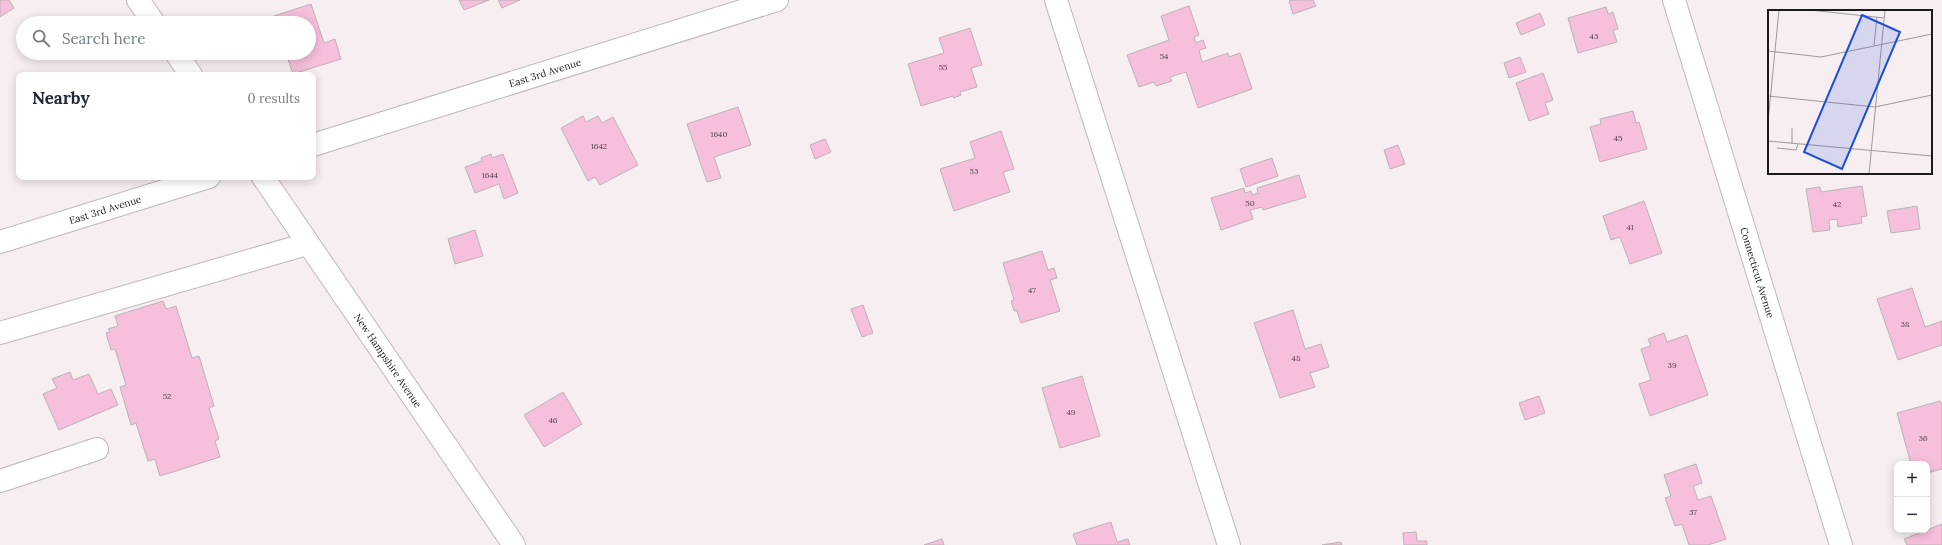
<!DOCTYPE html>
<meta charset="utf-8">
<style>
body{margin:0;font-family:Lora,serif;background:#f6f6f7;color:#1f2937}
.controls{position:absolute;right:12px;bottom:12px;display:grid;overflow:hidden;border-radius:8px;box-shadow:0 2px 10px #0003}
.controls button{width:36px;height:36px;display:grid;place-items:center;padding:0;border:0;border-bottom:1px solid #e0e1e3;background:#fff;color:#1f2937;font:20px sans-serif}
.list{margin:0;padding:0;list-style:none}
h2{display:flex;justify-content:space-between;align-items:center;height:52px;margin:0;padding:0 16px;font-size:17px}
h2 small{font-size:13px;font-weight:400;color:#747a83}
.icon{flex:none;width:22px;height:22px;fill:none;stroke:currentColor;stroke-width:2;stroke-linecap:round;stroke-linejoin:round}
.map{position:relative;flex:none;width:1942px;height:545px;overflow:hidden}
.search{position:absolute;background:#fff;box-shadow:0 2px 10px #0003;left:16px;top:16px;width:300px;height:44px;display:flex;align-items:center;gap:10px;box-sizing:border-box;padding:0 14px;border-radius:22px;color:#747a83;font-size:15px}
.panel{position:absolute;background:#fff;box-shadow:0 2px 10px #0003;left:16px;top:72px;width:300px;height:108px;border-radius:8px}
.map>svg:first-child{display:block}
</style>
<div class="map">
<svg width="1942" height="545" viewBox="0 0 1942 545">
<rect width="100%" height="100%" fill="#f7eef2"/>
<path fill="#f6bfdb" stroke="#bcb3b7" d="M0,0h9l5,8 -14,9z
M459,0h30l-25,10z
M498,0h22l-18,8z
M1292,0h21l3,6 -23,8 -4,-13z
M311,4l13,39 11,-4 6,20 -48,15 -7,-21h23v-30h-33l-2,-7z
M1189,6l10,29 -5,2 2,6 7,-3 3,8 -7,2 3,12 26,-9 1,4 11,-4 12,36 -54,19 -12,-36 -16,5 2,4 -16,5 -2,-4 -15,5 -12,-32 42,-15 -8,-24z
M1606,7l2,7 5,-2 5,17 -5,1 4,12 -39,11 -10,-35z
M1540,13l5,12 -24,10 -5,-12z
M970,28l12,37 -11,3 6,19 -17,5 1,3 -7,3 -1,-2 -32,10 -13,-42 36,-11 -5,-15z
M1520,57l6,15 -17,6 -5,-15z
M1543,73l10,27 -8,3 4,11 -20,7 -13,-38z
M738,107l13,38 -37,12 7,21 -14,4 -20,-58z
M1633,111l3,12 3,-1 8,27 -47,13 -10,-35 11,-3 -1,-5z
M583,116l3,6 12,-6 4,7 11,-6 25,48 -38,20 -5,-8 -7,4 -27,-53z
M1001,131l13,38 -11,3 7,20 -56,19 -14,-42 35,-11 -5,-16z
M825,139l6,13 -16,7 -5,-14z
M1398,145l7,19 -15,5 -6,-19z
M491,154l1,4 11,-4 15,39 -14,6 -5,-15 -24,9 -10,-26 17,-6 -1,-3z
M1272,158l6,18 -32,11 -6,-18z
M1299,175l7,22 -43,13 -1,-3 -12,3 3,9 -32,11 -10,-32 33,-10 1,5 6,-2 1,4 6,-2 -1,-5z
M1862,186l5,30 -6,1 1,6 -24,4 -1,-8 -8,1 1,10 -17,2 -7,-43 14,-2 1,5z
M1644,201l18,52 -32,11 -10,-27 -9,3 -8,-24z
M1917,206l3,23 -29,4 -4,-22z
M475,230l8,26 -28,8 -7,-25z
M1042,251l6,19 6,-2 3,10 -7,2 10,31 -39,12 -4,-12h-3l-3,-10 3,-1 -11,-37z
M1912,288l13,39 17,-6v24l-44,15 -21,-61z
M163,301l3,8 10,-3 16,52 7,-2 15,50 -5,2 10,31 -4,2 5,16 -60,19 -5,-17 -7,2 -12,-38 -5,2 -11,-38 6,-2 -11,-36 -4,1 -5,-17 4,-1 -2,-3 10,-3 -3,-10z
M863,305l10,28 -11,4 -11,-28z
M1293,310l12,39 16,-5 8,23 -19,6 5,14 -35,11 -26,-75z
M1664,333l3,9 20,-7 21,60 -58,21 -11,-32 12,-4 -10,-31 10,-3 -3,-7z
M70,372l3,8 16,-6 9,20 13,-5 7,16 -59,25 -16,-36 14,-6 -5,-9z
M1082,376l18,60 -40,12 -18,-60z
M563,392l19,32 -38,23 -20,-32z
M1539,396l6,17 -20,7 -6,-17z
M1940,401l2,3v65l-15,4v-9h-16l-14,-51z
M1696,464l6,19 -9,3 5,14 13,-4 15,43 -18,6h-19l-7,-21 -7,2 -10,-28 6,-2 -7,-21z
M1111,522l6,20 11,-3 2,6h-53l-4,-11z
M1942,524v21h-35l-3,-6z
M1416,532l1,9h10v4h-23l-1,-12z
M942,539l2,6h-20z
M1341,542l1,3h-20z"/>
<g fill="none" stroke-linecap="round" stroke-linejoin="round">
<defs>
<g id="minor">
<path d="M138,0l16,23"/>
<path d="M1056,0l173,545"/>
<path id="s1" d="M1674,0l167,545"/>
<path d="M176,53l15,22"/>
<path id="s2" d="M313,145l464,-145"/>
<path id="s3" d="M263,177l251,368"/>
<path id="s4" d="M0,242l209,-65"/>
<path d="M0,333l307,-89"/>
<path d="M0,481l97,-32"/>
</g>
</defs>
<use href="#minor" stroke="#c0b7bb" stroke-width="24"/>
<use href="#minor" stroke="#fff" stroke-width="22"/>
</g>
<g text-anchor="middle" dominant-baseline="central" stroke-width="4" stroke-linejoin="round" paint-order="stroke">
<g font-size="8" fill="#52424b">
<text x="1594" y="36">43</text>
<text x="1164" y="56">54</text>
<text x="943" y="67">55</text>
<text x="719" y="134">1640</text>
<text x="1618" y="138">45</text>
<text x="599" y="146">1642</text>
<text x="974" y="171">53</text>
<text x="490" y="175">1644</text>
<text x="1250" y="203">50</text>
<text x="1837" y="204">42</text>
<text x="1630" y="227">41</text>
<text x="1032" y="290">47</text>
<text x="1905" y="324">38</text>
<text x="1296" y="358">48</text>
<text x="1672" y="365">39</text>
<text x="167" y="396">52</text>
<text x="1071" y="412">49</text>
<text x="553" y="420">46</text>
<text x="1923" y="438">36</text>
<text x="1693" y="512">37</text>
</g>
<g font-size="10" fill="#1c191b" stroke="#f7eef2">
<text stroke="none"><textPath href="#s2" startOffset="243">East 3rd Avenue</textPath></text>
<text stroke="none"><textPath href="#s4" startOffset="110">East 3rd Avenue</textPath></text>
<text stroke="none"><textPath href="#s1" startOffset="285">Connecticut Avenue</textPath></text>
<text stroke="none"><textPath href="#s3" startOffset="222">New Hampshire Avenue</textPath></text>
</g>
</g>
<g transform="translate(1768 10)">
<rect width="164" height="164" fill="#f7eef2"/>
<path fill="none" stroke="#9f999c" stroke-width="1" d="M42,0l74,8M106,35l3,-28M0,41l53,6 111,-23M0,86l107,11 57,-12M0,112l11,-112M0,131l164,15M24,134v-16M9,138l19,2 2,-6M101,164l16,-164"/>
<path fill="#1d4ed8" fill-opacity="0.15" stroke="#1d4ed8" stroke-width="2" d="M94,5l38,17 -58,137 -38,-17z"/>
<rect width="164" height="164" fill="none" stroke="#1c191b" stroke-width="2"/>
</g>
</svg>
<div class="controls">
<button>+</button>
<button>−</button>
</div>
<div class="search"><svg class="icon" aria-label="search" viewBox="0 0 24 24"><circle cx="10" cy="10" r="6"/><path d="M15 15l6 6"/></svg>Search here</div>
<section class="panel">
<h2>Nearby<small>0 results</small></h2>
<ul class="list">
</ul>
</section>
</div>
